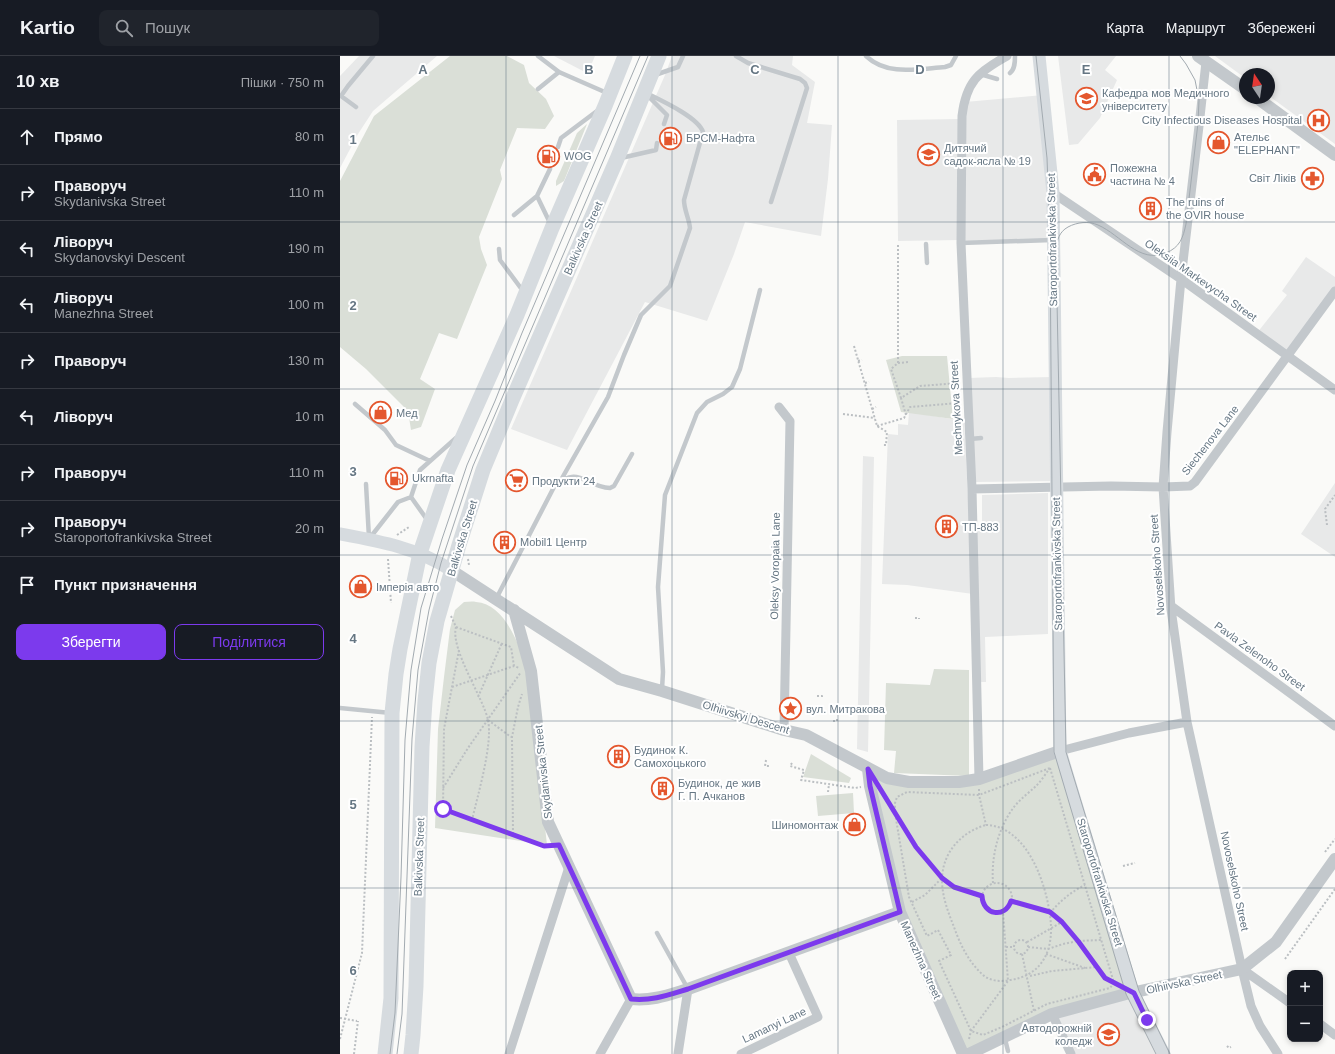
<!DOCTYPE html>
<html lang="uk">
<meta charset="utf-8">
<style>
body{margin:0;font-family:Helvetica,sans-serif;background:#20242c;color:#f1f3f6}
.controls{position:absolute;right:12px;bottom:12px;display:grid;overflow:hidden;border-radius:8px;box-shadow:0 2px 6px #0003}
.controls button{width:36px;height:36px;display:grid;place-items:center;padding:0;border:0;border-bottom:1px solid #363941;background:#171b24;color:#f1f3f6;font:20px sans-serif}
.compass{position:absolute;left:899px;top:12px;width:36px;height:36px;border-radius:50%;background:#171b24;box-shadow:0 2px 6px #0003;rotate:347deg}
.stop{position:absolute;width:12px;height:12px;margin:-9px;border:3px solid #7c3aed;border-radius:50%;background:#fff}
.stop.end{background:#7c3aed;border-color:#fff;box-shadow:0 1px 4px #0008}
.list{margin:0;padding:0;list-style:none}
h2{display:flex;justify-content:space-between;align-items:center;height:52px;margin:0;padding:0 16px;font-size:17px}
h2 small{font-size:13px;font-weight:400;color:#9ea1a6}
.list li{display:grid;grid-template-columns:26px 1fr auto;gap:12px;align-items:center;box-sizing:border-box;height:56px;padding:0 16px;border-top:1px solid #363941}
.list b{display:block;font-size:15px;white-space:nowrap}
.list p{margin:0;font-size:13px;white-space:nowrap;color:#9ea1a6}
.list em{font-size:13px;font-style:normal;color:#9ea1a6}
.actions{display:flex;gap:8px;padding:12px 16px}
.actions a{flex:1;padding:9px 0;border:1px solid #7c3aed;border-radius:8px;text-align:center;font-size:14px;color:#7c3aed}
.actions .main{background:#7c3aed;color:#fff}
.icon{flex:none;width:22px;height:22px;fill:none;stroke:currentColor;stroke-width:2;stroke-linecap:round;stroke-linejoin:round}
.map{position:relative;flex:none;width:995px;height:998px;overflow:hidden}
header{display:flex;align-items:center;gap:24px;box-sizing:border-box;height:56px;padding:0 20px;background:#171b24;border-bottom:1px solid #363941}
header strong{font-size:19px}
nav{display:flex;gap:22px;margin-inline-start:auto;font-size:14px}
.search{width:280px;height:36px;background:#20242c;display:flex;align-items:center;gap:10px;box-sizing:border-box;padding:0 14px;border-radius:8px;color:#9ea1a6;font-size:15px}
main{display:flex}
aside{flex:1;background:#171b24}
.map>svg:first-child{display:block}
</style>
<header>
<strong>Kartio</strong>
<div class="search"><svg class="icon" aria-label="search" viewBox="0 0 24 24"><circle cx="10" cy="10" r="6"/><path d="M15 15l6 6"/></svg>Пошук</div>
<nav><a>Карта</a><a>Маршрут</a><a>Збережені</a></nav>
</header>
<main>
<aside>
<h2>10 хв<small>Пішки · 750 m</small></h2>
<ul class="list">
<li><svg class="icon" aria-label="ahead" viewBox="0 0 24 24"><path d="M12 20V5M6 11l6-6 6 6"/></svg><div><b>Прямо</b></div><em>80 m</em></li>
<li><svg class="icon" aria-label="right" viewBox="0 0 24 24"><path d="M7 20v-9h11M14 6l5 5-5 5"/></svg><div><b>Праворуч</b><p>Skydanivska Street</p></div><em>110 m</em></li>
<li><svg class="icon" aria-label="left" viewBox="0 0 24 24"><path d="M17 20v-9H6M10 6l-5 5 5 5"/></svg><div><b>Ліворуч</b><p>Skydanovskyi Descent</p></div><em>190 m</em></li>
<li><svg class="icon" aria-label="left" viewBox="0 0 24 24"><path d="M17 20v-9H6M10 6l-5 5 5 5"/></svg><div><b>Ліворуч</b><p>Manezhna Street</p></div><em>100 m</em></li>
<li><svg class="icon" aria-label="right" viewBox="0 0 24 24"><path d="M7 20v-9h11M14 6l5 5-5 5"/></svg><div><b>Праворуч</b></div><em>130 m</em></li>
<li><svg class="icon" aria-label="left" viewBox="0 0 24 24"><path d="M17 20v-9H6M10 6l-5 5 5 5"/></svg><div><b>Ліворуч</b></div><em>10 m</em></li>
<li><svg class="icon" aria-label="right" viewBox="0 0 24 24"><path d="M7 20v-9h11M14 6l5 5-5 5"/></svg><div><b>Праворуч</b></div><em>110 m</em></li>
<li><svg class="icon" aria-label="right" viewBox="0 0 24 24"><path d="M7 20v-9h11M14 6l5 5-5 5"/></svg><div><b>Праворуч</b><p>Staroportofrankivska Street</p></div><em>20 m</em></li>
<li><svg class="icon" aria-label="arrive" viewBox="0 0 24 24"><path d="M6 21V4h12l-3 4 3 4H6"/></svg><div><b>Пункт призначення</b></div></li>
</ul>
<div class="actions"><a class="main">Зберегти</a><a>Поділитися</a></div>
</aside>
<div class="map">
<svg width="995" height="998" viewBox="0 0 995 998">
<rect width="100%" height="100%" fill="#fafaf8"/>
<path fill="#e8e9e9" d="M19,0h78l-64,55 -15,23 -18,34v-92z
M214,0h41l-6,14 -4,2z
M332,0h121l-1,9 23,17 -8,41 25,2 -4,54 -7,57 -76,-14 -11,32 -27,67 -62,-19 -78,148 -56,-21 154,-354z
M718,0h58l-11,14 12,10 -17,38 -22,26 -9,1z
M875,0h120v88l-66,-48v-22h-24v4z
M703,39l9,145 -90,3 3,-141z
M620,63l-1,121 -61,1 -1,-121z
M966,201l29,20v12l-48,66 -30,-22 30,-38 -5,-4z
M656,321l13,1 44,-1 3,104 -82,1 -5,-104z
M569,356l55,9 9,173 -66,-9 -25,-1 6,-150 10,1v-11l10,1z
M523,400l11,1 -6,295 -11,-3z
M995,427v74l-34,-23z
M708,437v141l-63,3 1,45h-6l-4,-156h6v-31z
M793,937l31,61h-92l-20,-39z"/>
<path fill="#dadfd7" d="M110,0h57l17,9 5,18 17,16 8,17 -9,13 -28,-1 -17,42 2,9 -23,58 2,12 6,16 -30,74 -18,-6 -19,46 15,10 -14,38 -10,3 -3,-19 -42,-42 -26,-22v-166l34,-65z
M247,68l-23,57 -8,5v-5l21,-48z
M562,300h45l6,63 -52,-7 -15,-52z
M124,546c4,0 8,-1 12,0 30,2 44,46 52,69l19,174 -112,-17 3,-99 6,-52 6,-48 5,-19z
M594,613l35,1v106l-75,-3 2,-22 -12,-1 2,-67 44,2z
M714,696l79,241 -81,21 -83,40 -69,-142 -32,-143 13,6 78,7z
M471,698l40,24 -2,5 -46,-6z
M513,737l1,20 -36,3 -2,-20z"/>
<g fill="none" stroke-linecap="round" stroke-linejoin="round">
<path stroke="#bbbfc2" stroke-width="2" stroke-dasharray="2 2" stroke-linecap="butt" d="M558,189v118l-7,6 10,29
M514,290l23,80 10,6 -1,13h-3
M518,305l4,-1
M558,307l11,-1
M525,327l4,-1
M532,353l4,-2
M503,358l32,4
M566,359l-5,-17 19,-12 39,-3
M537,370l27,-8 6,-11 48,-4
M987,469l-2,-16 10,-14
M57,479l12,-8
M48,503l3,44
M128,503l1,6
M111,560l5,11c-6,22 27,70 32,93 5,24 -10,74 -16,100
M575,562h4v1
M116,571l55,20 3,19
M119,594l-15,79 -1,80 101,37h3
M112,631l62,-21 5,2
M477,640h5v1
M138,641l24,-54
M148,664l23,17
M493,665h4v-4
M426,704l-1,6h4
M452,707l-2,3 14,4 -3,10 54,8 6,-1
M710,712l64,215 -4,5 -63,16 -45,23 -19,8 -12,-4 -32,-70 12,-6 -13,-25 -11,6 -18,-39 -14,-84v-10l2,-6 10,-5 72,3z
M103,732l25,-40 53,-76
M639,733v6l7,30
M488,736l1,-8
M544,739l32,52 26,31 12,9 28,9
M646,769c43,1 63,65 65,101 1,29 -12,50 -41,54 -10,2 -21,1 -28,-6 -14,-13 -22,-30 -28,-47 -6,-15 -12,-31 -12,-47 0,-27 19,-48 44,-55z
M173,778l-1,-97 6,-30 4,-13
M985,796l10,-13
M783,810l12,-3
M653,827c-2,-26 5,-55 21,-76 7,-9 16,-15 23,-22 5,-5 9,-12 13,-17
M642 842a15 15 0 1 1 30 0a15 15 0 1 1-30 0Z
M671,845c12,3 29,6 39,12 28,14 38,55 64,70
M572,846l13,-7 17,-17
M710,857c10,-12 21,-21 35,-28
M674 891a7 7 0 1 1 14 0a7 7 0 1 1-14 0Z
M687,886l35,-20
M666,891h8
M688,891l20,2 15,-5 15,-3 23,-1
M682,898l12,57
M706,898l39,14
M945,903l50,-70
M690,920l22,-5 45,-4
M0,962l17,3
M0,983l22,-86 10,-236
M629,983l2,-8 37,-50 -5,-70
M887,990l2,2 2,-1
M14,998l4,-33"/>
<path stroke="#c3c8cc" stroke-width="4.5" d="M198,0l21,16 48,21
M396,0l12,7 52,16 5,4 2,5 -36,114
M526,0c21,20 51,13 79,11l6,-2 5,-9
M670,17c5,-4 5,-11 5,-17
M640,18l17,5
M315,19l23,-8 5,-11
M198,33l21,-17
M308,40l19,19 -3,9
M16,51l-15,-11 7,-10 25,-30
M218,91l3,-9 36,-27
M281,102l35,-8 1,-7
M210,113l-13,27 13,27
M174,159l23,-19
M621,187l91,-3
M586,188l1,19
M159,193l1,11 23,31
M15,348l30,26 11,15 34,16
M630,383l11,-1
M221,424l47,-83 16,-42 17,-40 29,-29 20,-58c-1,-10 -6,-18 -6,-28l19,-68c-5,-15 -43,-32 -57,-39
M26,428l3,54
M88,465l-17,-24 9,-27 36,-32
M29,483l29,-37 13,-5
M156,543l58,-112c25,-23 31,0 56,1l4,-2 18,-32
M322,633l1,-17 -5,-85 7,-92 32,-82 10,-11 16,-8 9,-7 8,-18 20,-79
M0,652l51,5
M317,877l31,56
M665,983l3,12"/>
<path stroke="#c3c8cc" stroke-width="9" d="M866,6l-7,64 -18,153 -14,153 -4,55 8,122 16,113 55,247 9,37 9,20 18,28
M713,137l128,86 154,111
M439,351l11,14 -6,309
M632,433l139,-3 52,1 27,-1 5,-4 140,-191
M831,550l164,120
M720,695l69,-18 58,-11
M639,723l-7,-290 -11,-246 1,-127c4,-34 16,-44 45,-60
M902,913l48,34
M712,958l19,40
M980,968l15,11
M169,998l60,-187
M260,998l31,-55
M338,998l10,-65
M401,998l77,-37 -29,-64"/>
<path stroke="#c3c8cc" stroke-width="12" d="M858,0l47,33
M917,42l78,57
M111,514l168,109 43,12 122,39 22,5 81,43 22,4h50l20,-3 81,-28
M174,554l17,61 17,151 83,177c22,2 37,-4 57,-10l212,-77
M528,713l2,17 30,126 63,142
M629,998l83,-40 74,-20 116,-25 34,-27 59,-83"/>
<path stroke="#d6dbdf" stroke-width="13" d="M699,0l14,137 7,558 73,242 31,61
M0,478c38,7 78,14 111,36"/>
<path stroke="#d6dbdf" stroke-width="15" d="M45,998l6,-56 1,-285 4,-39 4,-25 20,-96 28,-83 69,-155 35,-87 53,-122 20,-50
M71,998l2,-19 3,-49 6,-239 3,-46 4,-38 8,-42 22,-76 24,-75 29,-70 105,-241 42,-103"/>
<path stroke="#a2aab0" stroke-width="1" d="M696,0l11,102 3,82 4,512 72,242 30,60
M50,998l5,-41 6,-136 4,-137 6,-70 10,-62 21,-69 25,-74 28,-64 27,-68 118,-277
M57,998l5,-40 10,-275 6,-69 11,-60 12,-47 32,-97 175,-410
M830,998l-31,-63 -73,-239 -10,-502c1,-10 3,-18 12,-23 9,-5 21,-6 30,-2 23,10 41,39 68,28 14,-6 17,-15 20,-29l12,-101 1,-23 -4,-20 -9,-16 -6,-8"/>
</g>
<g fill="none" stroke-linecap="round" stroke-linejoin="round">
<path stroke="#7c3aed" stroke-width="5" d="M103,753l101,37 15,-1 72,154c22,2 37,-4 57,-10l212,-77 -30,-126 -2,-17 48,78 26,31 12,9 28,9c1,19 23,23 29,5l39,11 12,10 16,19 27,37 29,15 13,27"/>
</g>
<path fill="none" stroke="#657683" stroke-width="1" stroke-opacity="0.55" d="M166,0v998M332,0v998M498,0v998M663,0v998M829,0v998M0,166h995M0,333h995M0,499h995M0,665h995M0,832h995"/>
<defs>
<symbol id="university-ring" viewBox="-11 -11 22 22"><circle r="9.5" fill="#fff" stroke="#e4572e" stroke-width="1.5"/><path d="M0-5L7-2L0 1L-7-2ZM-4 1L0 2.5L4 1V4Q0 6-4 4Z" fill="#e4572e"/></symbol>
<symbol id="hospital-ring" viewBox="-11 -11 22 22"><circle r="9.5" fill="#fff" stroke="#e4572e" stroke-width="1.5"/><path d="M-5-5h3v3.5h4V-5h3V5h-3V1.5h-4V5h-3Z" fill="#e4572e"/></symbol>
<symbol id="fuel-ring" viewBox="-11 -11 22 22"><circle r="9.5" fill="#fff" stroke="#e4572e" stroke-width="1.5"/><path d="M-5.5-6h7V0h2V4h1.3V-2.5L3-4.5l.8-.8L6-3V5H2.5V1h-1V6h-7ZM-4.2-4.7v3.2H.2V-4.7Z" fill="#e4572e"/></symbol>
<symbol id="shop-ring" viewBox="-11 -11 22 22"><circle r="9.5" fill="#fff" stroke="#e4572e" stroke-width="1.5"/><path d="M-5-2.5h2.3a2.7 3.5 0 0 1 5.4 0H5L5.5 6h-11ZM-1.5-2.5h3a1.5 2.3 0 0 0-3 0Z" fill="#e4572e"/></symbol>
<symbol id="school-ring" viewBox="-11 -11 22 22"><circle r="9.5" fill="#fff" stroke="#e4572e" stroke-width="1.5"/><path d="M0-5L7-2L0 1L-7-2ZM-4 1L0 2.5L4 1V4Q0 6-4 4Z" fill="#e4572e"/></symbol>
<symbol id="civic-ring" viewBox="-11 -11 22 22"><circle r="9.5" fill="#fff" stroke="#e4572e" stroke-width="1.5"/><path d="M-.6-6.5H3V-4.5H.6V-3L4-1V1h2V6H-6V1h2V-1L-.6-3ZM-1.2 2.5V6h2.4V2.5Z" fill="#e4572e"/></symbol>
<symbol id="pharmacy-ring" viewBox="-11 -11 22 22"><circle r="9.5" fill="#fff" stroke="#e4572e" stroke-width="1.5"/><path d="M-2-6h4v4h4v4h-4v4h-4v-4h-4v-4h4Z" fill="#e4572e"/></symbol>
<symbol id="building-ring" viewBox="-11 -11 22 22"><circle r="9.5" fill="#fff" stroke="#e4572e" stroke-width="1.5"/><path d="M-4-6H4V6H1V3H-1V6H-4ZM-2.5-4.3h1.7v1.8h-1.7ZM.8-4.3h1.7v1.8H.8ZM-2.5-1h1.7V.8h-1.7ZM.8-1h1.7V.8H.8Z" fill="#e4572e"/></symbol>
<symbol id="supermarket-ring" viewBox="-11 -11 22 22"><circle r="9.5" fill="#fff" stroke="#e4572e" stroke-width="1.5"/><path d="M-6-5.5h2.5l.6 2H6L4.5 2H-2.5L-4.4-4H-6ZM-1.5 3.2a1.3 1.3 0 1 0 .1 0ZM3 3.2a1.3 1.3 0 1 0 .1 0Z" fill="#e4572e"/></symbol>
<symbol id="sight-ring" viewBox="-11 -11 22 22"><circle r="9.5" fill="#fff" stroke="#e4572e" stroke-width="1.5"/><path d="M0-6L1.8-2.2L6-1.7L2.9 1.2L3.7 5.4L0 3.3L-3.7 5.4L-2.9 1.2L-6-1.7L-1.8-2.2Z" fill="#e4572e"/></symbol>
</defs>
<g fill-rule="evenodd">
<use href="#university-ring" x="734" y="30" width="25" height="25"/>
<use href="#hospital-ring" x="966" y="52" width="25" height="25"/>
<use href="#fuel-ring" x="318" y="70" width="25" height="25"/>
<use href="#shop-ring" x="866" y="74" width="25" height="25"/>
<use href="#school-ring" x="576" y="86" width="25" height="25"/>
<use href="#fuel-ring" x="196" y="88" width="25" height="25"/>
<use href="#civic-ring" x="742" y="106" width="25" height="25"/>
<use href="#pharmacy-ring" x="960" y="110" width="25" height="25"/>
<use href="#building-ring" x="798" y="140" width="25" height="25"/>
<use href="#shop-ring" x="28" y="344" width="25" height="25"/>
<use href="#fuel-ring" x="44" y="410" width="25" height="25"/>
<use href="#supermarket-ring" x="164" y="412" width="25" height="25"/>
<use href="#building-ring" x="594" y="458" width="25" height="25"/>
<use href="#building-ring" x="152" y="474" width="25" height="25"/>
<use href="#shop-ring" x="8" y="518" width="25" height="25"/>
<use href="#sight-ring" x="438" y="640" width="25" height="25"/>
<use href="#building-ring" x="266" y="688" width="25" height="25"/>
<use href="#building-ring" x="310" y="720" width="25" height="25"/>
<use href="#shop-ring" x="502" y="756" width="25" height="25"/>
<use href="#university-ring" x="756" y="966" width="25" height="25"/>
</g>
<g text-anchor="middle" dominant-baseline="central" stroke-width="4" stroke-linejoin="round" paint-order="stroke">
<g font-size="11" fill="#657683" stroke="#fff" text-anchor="start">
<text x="762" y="37">Кафедра мов Медичного<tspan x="762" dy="13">університету</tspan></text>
<text x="962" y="64" text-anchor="end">City Infectious Diseases Hospital</text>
<text x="894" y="81">Ательє<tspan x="894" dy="13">"ELEPHANT"</tspan></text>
<text x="346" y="82">БРСМ-Нафта</text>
<text x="604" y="92">Дитячий<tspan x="604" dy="13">садок-ясла № 19</tspan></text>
<text x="224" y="100">WOG</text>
<text x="770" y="112">Пожежна<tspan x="770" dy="13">частина № 4</tspan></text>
<text x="956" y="122" text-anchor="end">Світ Ліків</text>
<text x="826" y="146">The ruins of<tspan x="826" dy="13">the OVIR house</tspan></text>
<text x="56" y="357">Мед</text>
<text x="72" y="422">Ukrnafta</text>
<text x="192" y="425">Продукти 24</text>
<text x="622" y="471">ТП-883</text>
<text x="180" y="486">Mobil1 Центр</text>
<text x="36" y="531">Імперія авто</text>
<text x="466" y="653">вул. Митракова</text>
<text x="294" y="694">Будинок К.<tspan x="294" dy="13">Самохоцького</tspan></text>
<text x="338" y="727">Будинок, де жив<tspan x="338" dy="13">Г. П. Ачканов</tspan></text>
<text x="498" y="769" text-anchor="end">Шиномонтаж</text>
<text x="752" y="972" text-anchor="end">Автодорожній<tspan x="752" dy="13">коледж</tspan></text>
</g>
<g font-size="11" fill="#657683" stroke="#fff">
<text transform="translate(243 182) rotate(-66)">Balkivska Street</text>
<text transform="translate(712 184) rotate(-91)">Staroportofrankivska Street</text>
<text transform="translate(861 224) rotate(35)">Oleksiia Markevycha Street</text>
<text transform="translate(616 352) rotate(-93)">Mechnykova Street</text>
<text transform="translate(870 384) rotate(-52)">Siechenova Lane</text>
<text transform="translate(122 482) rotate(-73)">Balkivska Street</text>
<text transform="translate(717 508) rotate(-91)">Staroportofrankivska Street</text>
<text transform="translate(817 509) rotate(-94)">Novoselskoho Street</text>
<text transform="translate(435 510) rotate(-89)">Oleksy Voropaia Lane</text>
<text transform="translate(920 600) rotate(36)">Pavla Zelenoho Street</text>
<text transform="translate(406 661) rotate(17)">Olhiivskyi Descent</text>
<text transform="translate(203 716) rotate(-96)">Skydanivska Street</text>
<text transform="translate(79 801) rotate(-88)">Balkivska Street</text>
<text transform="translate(895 825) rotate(78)">Novoselskoho Street</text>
<text transform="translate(760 826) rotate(73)">Staroportofrankivska Street</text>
<text transform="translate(581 904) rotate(66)">Manezhna Street</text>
<text transform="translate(844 926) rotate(-12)">Olhiivska Street</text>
<text transform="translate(434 969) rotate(-25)">Lamanyi Lane</text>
</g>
</g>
<g font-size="13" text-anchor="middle" font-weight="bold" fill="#657683" stroke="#fff" stroke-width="4" stroke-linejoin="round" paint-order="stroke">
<text x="83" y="18">A</text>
<text x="249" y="18">B</text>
<text x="415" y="18">C</text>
<text x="580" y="18">D</text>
<text x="746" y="18">E</text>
<text x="13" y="88">1</text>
<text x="13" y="254">2</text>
<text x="13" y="420">3</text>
<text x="13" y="587">4</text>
<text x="13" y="753">5</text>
<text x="13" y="919">6</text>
</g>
</svg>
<div class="controls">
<button>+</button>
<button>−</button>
</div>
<svg class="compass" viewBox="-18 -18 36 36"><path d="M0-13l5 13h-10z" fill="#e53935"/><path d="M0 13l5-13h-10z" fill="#9ea1a6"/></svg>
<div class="stop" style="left:103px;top:753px"></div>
<div class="stop end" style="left:807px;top:964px"></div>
</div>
</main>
